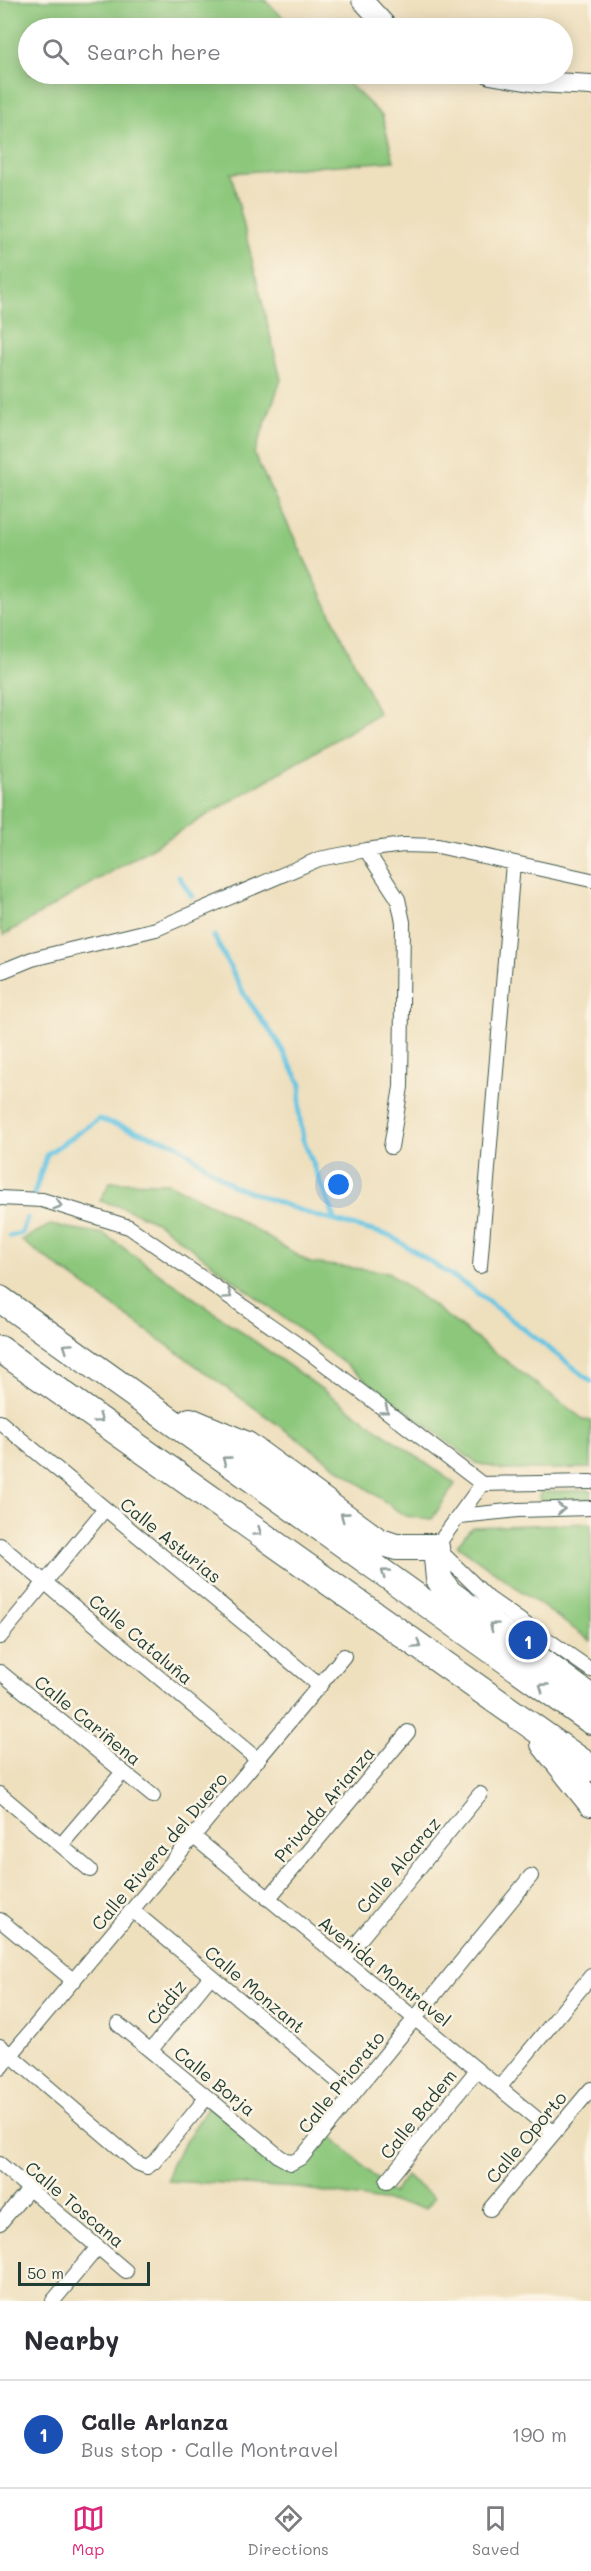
<!DOCTYPE html>
<meta charset="utf-8">
<style>
body{margin:0;font-family:Mali,sans-serif;background:#f2f2f3;color:#2b2b33}
.scale{position:absolute;left:18px;bottom:15px;width:132px;box-sizing:border-box;padding-left:6px;border:3px solid #1f3d34;border-top:0;font-size:16px;line-height:21px;white-space:nowrap;color:#1f3d34;-webkit-text-stroke:4px #fcf5e5;paint-order:stroke}
.you{position:absolute;left:339px;top:1185px;width:21px;height:21px;margin:-15px;border:4px solid #fff;border-radius:50%;background:#1a73e8;box-shadow:0 0 0 9px #1a73e833}
.badge{display:grid;place-items:center;width:39px;height:39px;border-radius:50%;background:#db2777;color:#fff;font-size:20px;font-weight:700}
.pin{position:absolute;translate:-50% -50%;border:3px solid #fff;box-shadow:0 2px 6px #0006}
.list{margin:0;padding:0;list-style:none}
h2{display:flex;justify-content:space-between;align-items:center;height:78px;margin:0;padding:0 24px;font-size:26px}
h2 small{font-size:20px;font-weight:400;color:#7c7c81}
.list li{display:grid;grid-template-columns:39px 1fr auto;gap:18px;align-items:center;box-sizing:border-box;height:108px;padding:0 24px;border-top:2px solid #e1e1e2}
.list b{display:block;font-size:22px;white-space:nowrap}
.list p{margin:0;font-size:20px;white-space:nowrap;color:#7c7c81}
.list em{font-size:20px;font-style:normal;color:#7c7c81}
.icon{flex:none;width:33px;height:33px;fill:none;stroke:currentColor;stroke-width:2;stroke-linecap:round;stroke-linejoin:round}
.map{position:relative;flex:none;width:591px;height:2301px;overflow:hidden}
.search{position:absolute;background:#fff;box-shadow:0 3px 15px #0003;left:18px;right:18px;top:18px;height:66px;display:flex;align-items:center;gap:15px;box-sizing:border-box;padding:0 21px;border-radius:33px;color:#7c7c81;font-size:22px}
.sheet{height:186px;background:#fff}
nav{display:flex;justify-content:space-around;align-items:center;box-sizing:border-box;height:84px;border-top:2px solid #e1e1e2;background:#fff;font-size:16px;color:#7c7c81}
nav a{display:grid;justify-items:center;gap:3px}
nav .on{color:#db2777}
.map>svg:first-child{display:block}
</style>
<div class="map">
<svg width="591" height="2301" viewBox="0 0 591 2301">
<rect width="100%" height="100%" fill="#fcf5e5"/>
<filter id="ink" filterUnits="userSpaceOnUse"><feTurbulence type="fractalNoise" baseFrequency=".0167" numOctaves="2"/><feDisplacementMap in="SourceGraphic" scale="12" xChannelSelector="R" yChannelSelector="G"/><feConvolveMatrix kernelMatrix="1 2 1 2 8 2 1 2 1" color-interpolation-filters="sRGB"/></filter>
<filter id="wash" filterUnits="userSpaceOnUse"><feTurbulence type="fractalNoise" baseFrequency=".008" numOctaves="4" result="noise"/><feDisplacementMap in="SourceGraphic" scale="24" xChannelSelector="R" yChannelSelector="G"/><feGaussianBlur stdDeviation="1.35" result="paint"/><feColorMatrix in="noise" values="0 0 0 0 0 0 0 0 0 0 0 0 0 0 0 0 0 1.4 0 .05"/><feComposite in="paint" operator="in"/></filter>
<g filter="url(#wash)">
<rect width="100%" height="100%" fill="#eedfbd"/>
<path fill="#8cc77c" stroke="#568258" stroke-width="1.5" d="M0,0h265l29,28h-266v46h311l43,42 12,45 -163,12 50,207 -27,74 125,260 -375,221 -4,-7z
M110,1182l58,1 53,26 89,54 78,9 195,147 8,1v48l-87,2 -28,-7 -318,-240 -36,-16 -22,-6z
M50,1225l54,9 351,250 -23,35 -27,-3 -384,-276z
M591,1490v9l-51,2v-9z
M591,1523v118l-134,-96 15,-18z
M209,2105l74,63 24,-4 25,-28 60,58 14,-18 28,22 -8,10 -126,-20 -132,-7 3,-17z"/>
<g fill="none" stroke-linecap="round" stroke-linejoin="round">
<path stroke="#64c5e3" stroke-width="5" d="M179,877l13,19
M214,936l31,60 32,45 24,43 -2,29 4,26 33,82
M33,1197l14,-43 52,-35 77,25 57,42 80,29 78,21 81,53 119,92
M10,1236l12,-3 5,-15"/>
</g>
</g>
<g filter="url(#ink)">
<g fill="none" stroke-linecap="round" stroke-linejoin="round">
<defs>
<path id="street" d="M366,850l32,49 5,23 -2,165 -10,60
M0,972l32,-13 124,-30 163,-70 47,-9 37,-5 35,1 153,34
M0,1198l42,2 87,27 181,126 172,131
M480,1266l33,-403
M0,1422l320,264
M482,1484l-46,63 52,51 103,72
M482,1484l109,-2
M460,1516l58,-6 73,-2
M0,1545l258,215
M0,1637l105,-128
M0,1672l153,124
M0,1794l90,76
M194,1837l360,296
M61,1845l62,-73
M268,1899l140,-167
M133,1911l220,183
M0,1920l74,61
M343,1960l137,-166
M118,2024l162,133 11,6 11,-6 229,-281
M0,2046l137,117 10,4 7,-5 53,-65
M151,2050l60,-74
M0,2068l344,-412
M499,2088l92,-112
M0,2164l126,107
M387,2181l90,-111
M490,2209l101,-120
M0,2223l29,-34
M53,2301l45,-54"/>
<path id="secondary" d="M362,0l26,28
M490,74l47,8 54,3"/>
<path id="highway" d="M0,1299l591,422
M0,1349l591,419
M190,1421l57,24 131,96 18,6h40l3,32 9,13 143,106
M544,1744l47,59"/>
</defs>
<use href="#street" stroke="#3e5549" stroke-width="16"/>
<use href="#secondary" stroke="#3e5549" stroke-width="22"/>
<use href="#highway" stroke="#3e5549" stroke-width="28"/>
<use href="#street" stroke="#fff" stroke-width="14"/>
<use href="#secondary" stroke="#fff" stroke-width="20"/>
<use href="#highway" stroke="#fff" stroke-width="26"/>
</g>
<defs><path id="oneway-chevron" d="M-2-3.5L2.5 0L-2 3.5" fill="none" stroke-width="1.6" stroke-linecap="round" stroke-linejoin="round" transform="scale(1.5)"/></defs>
<g stroke="#8f9e9a">
<use href="#oneway-chevron" transform="translate(58 1205) rotate(16)"/>
<use href="#oneway-chevron" transform="translate(228 1295) rotate(35)"/>
<use href="#oneway-chevron" transform="translate(67 1347) rotate(-145)"/>
<use href="#oneway-chevron" transform="translate(385 1410) rotate(37)"/>
<use href="#oneway-chevron" transform="translate(99 1419) rotate(35)"/>
<use href="#oneway-chevron" transform="translate(226 1460) rotate(-144)"/>
<use href="#oneway-chevron" transform="translate(561 1509) rotate(-1)"/>
<use href="#oneway-chevron" transform="translate(344 1516) rotate(-144)"/>
<use href="#oneway-chevron" transform="translate(258 1532) rotate(35)"/>
<use href="#oneway-chevron" transform="translate(385 1573) rotate(-144)"/>
<use href="#oneway-chevron" transform="translate(493 1626) rotate(-143)"/>
<use href="#oneway-chevron" transform="translate(417 1645) rotate(35)"/>
<use href="#oneway-chevron" transform="translate(543 1687) rotate(-144)"/>
</g>
</g>
<g text-anchor="middle" dominant-baseline="central" stroke-width="5" stroke-linejoin="round" paint-order="stroke">
<g font-size="18" fill="#1f3d34" stroke="#fcf5e5">
<text transform="translate(171 1540) rotate(39)">Calle Asturias</text>
<text transform="translate(141 1639) rotate(40)">Calle Cataluña</text>
<text transform="translate(88 1720) rotate(39)">Calle Cariñena</text>
<text transform="translate(324 1804) rotate(-50)">Privada Arianza</text>
<text transform="translate(159 1851) rotate(-50)">Calle Rivera del Duero</text>
<text transform="translate(398 1865) rotate(-50)">Calle Alcaraz</text>
<text transform="translate(385 1971) rotate(39)">Avenida Montravel</text>
<text transform="translate(255 1989) rotate(40)">Calle Monzant</text>
<text transform="translate(166 2002) rotate(-51)">Cádiz</text>
<text transform="translate(215 2081) rotate(39)">Calle Borja</text>
<text transform="translate(341 2082) rotate(-51)">Calle Priorato</text>
<text transform="translate(418 2114) rotate(-51)">Calle Badem</text>
<text transform="translate(526 2137) rotate(-50)">Calle Oporto</text>
<text transform="translate(75 2204) rotate(40)">Calle Toscana</text>
</g>
</g>
</svg>
<div class="scale">50 m</div>
<div class="you"></div>
<div class="pin badge" style="left:528px;top:1640px;background:#1a4fb4">1</div>
<div class="search"><svg class="icon" aria-label="search" viewBox="0 0 24 24"><circle cx="10" cy="10" r="6"/><path d="M15 15l6 6"/></svg>Search here</div>
</div>
<section class="sheet">
<h2>Nearby<small></small></h2>
<ul class="list">
<li><span class="badge" style="background:#1a4fb4">1</span><div><b>Calle Arlanza</b><p>Bus stop · Calle Montravel</p></div><em>190 m</em></li>
</ul>
</section>
<nav>
<a class="on"><svg class="icon" aria-label="map" viewBox="0 0 24 24"><path d="M3 6l6-2 6 2 6-2v14l-6 2-6-2-6 2zM9 4v14M15 6v14"/></svg>Map</a>
<a><svg class="icon" aria-label="directions" viewBox="0 0 24 24"><path d="M12 3l9 9-9 9-9-9zM9 14v-3h6M13 9l2 2-2 2"/></svg>Directions</a>
<a><svg class="icon" aria-label="saved" viewBox="0 0 24 24"><path d="M7 4h10v16l-5-4-5 4z"/></svg>Saved</a>
</nav>
